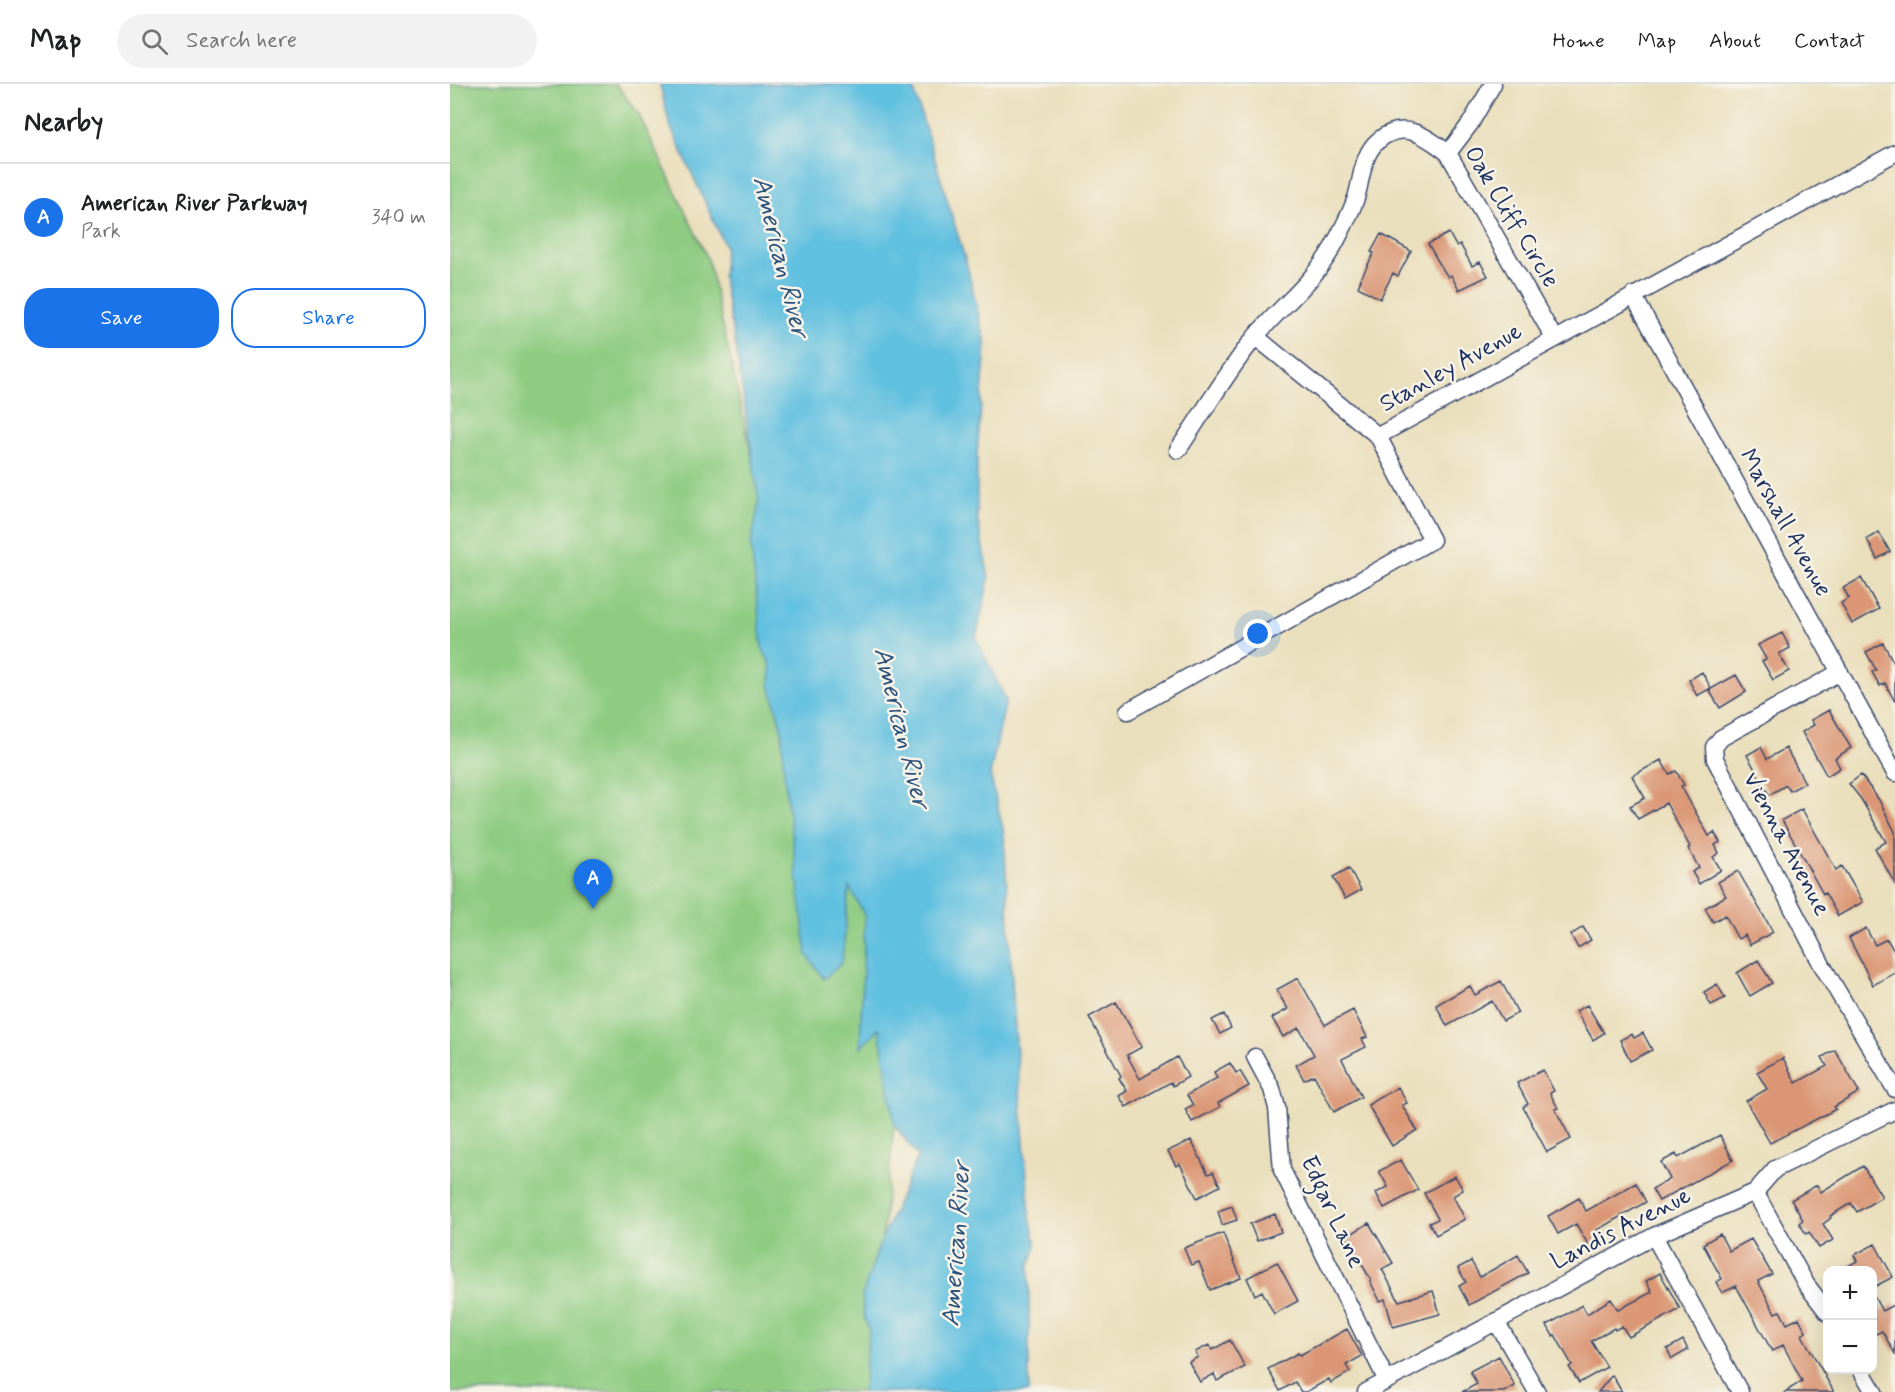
<!DOCTYPE html>
<meta charset="utf-8">
<style>
body{margin:0;font-family:Mynerve,sans-serif;background:#f2f2f2;color:#202124}
.controls{position:absolute;right:18px;bottom:18px;display:grid;overflow:hidden;border-radius:12px;box-shadow:0 6px 24px #0002}
.controls button{width:54px;height:54px;display:grid;place-items:center;padding:0;border:0;border-bottom:2px solid #e0e0e0;background:#fff;color:#202124;font:30px sans-serif}
.you{position:absolute;left:808px;top:550px;width:21px;height:21px;margin:-15px;border:4px solid #fff;border-radius:50%;background:#1a73e8;box-shadow:0 0 0 9px #1a73e833}
.badge{display:grid;place-items:center;width:39px;height:39px;border-radius:50%;background:#1a73e8;color:#fff;font-size:20px;font-weight:700}
.pin{position:absolute;translate:-50% -50px;filter:drop-shadow(0 2px 3px #0008)}
.pin::after{content:'';position:absolute;top:32px;width:21px;height:18px;background:inherit;clip-path:polygon(0 0,100% 0,50% 100%)}
.list{margin:0;padding:0;list-style:none}
h2{display:flex;justify-content:space-between;align-items:center;height:78px;margin:0;padding:0 24px;font-size:26px}
h2 small{font-size:20px;font-weight:400;color:#757577}
.list li{display:grid;grid-template-columns:39px 1fr auto;gap:18px;align-items:center;box-sizing:border-box;height:108px;padding:0 24px;border-top:2px solid #e0e0e0}
.list b{display:block;font-size:22px;white-space:nowrap}
.list p{margin:0;font-size:20px;white-space:nowrap;color:#757577}
.list em{font-size:20px;font-style:normal;color:#757577}
.actions{display:flex;gap:12px;padding:18px 24px}
.actions a{flex:1;padding:14px 0;border:2px solid #1a73e8;border-radius:24px;text-align:center;font-size:21px;color:#1a73e8}
.actions .main{background:#1a73e8;color:#fff}
.icon{flex:none;width:33px;height:33px;fill:none;stroke:currentColor;stroke-width:2;stroke-linecap:round;stroke-linejoin:round}
.map{position:relative;flex:none;width:1445px;height:1308px;overflow:hidden}
header{display:flex;align-items:center;gap:36px;box-sizing:border-box;height:84px;padding:0 30px;background:#fff;border-bottom:2px solid #e0e0e0}
header strong{font-size:28px}
nav{display:flex;gap:33px;margin-inline-start:auto;font-size:21px}
.search{width:420px;height:54px;background:#f2f2f2;display:flex;align-items:center;gap:15px;box-sizing:border-box;padding:0 21px;border-radius:33px;color:#757577;font-size:22px}
main{display:flex}
aside{flex:1;background:#fff}
.map>svg:first-child{display:block}
</style>
<header>
<strong>Map</strong>
<div class="search"><svg class="icon" aria-label="search" viewBox="0 0 24 24"><circle cx="10" cy="10" r="6"/><path d="M15 15l6 6"/></svg>Search here</div>
<nav><a>Home</a><a>Map</a><a>About</a><a>Contact</a></nav>
</header>
<main>
<aside>
<h2>Nearby<small></small></h2>
<ul class="list">
<li><span class="badge">A</span><div><b>American River Parkway</b><p>Park</p></div><em>340 m</em></li>
</ul>
<div class="actions"><a class="main">Save</a><a>Share</a></div>
</aside>
<div class="map">
<svg width="1445" height="1308" viewBox="0 0 1445 1308">
<rect width="100%" height="100%" fill="#f7f3e8"/>
<filter id="ink" filterUnits="userSpaceOnUse"><feTurbulence type="fractalNoise" baseFrequency=".0167" numOctaves="2"/><feDisplacementMap in="SourceGraphic" scale="12" xChannelSelector="R" yChannelSelector="G"/><feConvolveMatrix kernelMatrix="1 2 1 2 8 2 1 2 1" color-interpolation-filters="sRGB"/></filter>
<filter id="wash" filterUnits="userSpaceOnUse"><feTurbulence type="fractalNoise" baseFrequency=".008" numOctaves="4" result="noise"/><feDisplacementMap in="SourceGraphic" scale="24" xChannelSelector="R" yChannelSelector="G"/><feGaussianBlur stdDeviation="1.35" result="paint"/><feColorMatrix in="noise" values="0 0 0 0 0 0 0 0 0 0 0 0 0 0 0 0 0 1.4 0 .05"/><feComposite in="paint" operator="in"/></filter>
<g filter="url(#wash)">
<rect width="100%" height="100%" fill="#eadfbc"/>
<path fill="#8fcc82" stroke="#557e70" stroke-width="1.5" d="M0,0h166l22,29 70,146 67,302 88,258 36,261 -33,312h-416z"/>
<path fill="#61c0e0" stroke="#3e789f" stroke-width="1.5" d="M210,0h252l54,178 20,83 -9,110v62l12,62 -13,59 30,62 -16,74 14,59 10,183 16,201 6,29 -7,20v126h-166l6,-61 -5,-15 -2,-20 17,-50 39,-90 -23,-30 -16,-98 -19,20 5,-132 -16,-29 -7,76 -18,16 -17,-24 -23,-181 -2,-44 -12,-45 1,-19 -9,-19 -11,-103 8,-41 -24,-162 -12,-61 2,-34 -56,-123z"/>
<g id="blocks">
<path fill="#da9675" d="M999,149l7,13 4,-2 12,22 8,-4 8,14 -29,14 -8,-15 -3,2 -6,-9 -14,-24z
M931,150l30,17 -13,25 -5,-3 -13,26 -22,-12 3,-7h-1l14,-27 -3,-1z
M1429,448l11,20 -13,7 -10,-20z
M1411,494l18,31 -27,15 -11,-21 8,-5 -6,-10z
M1332,549l8,15 -11,6 10,17 -16,9 -11,-19 4,-2 -8,-14z
M1433,559l12,22v37l-10,-19 -5,3 -8,-14 4,-2 -10,-18z
M1252,588l9,16 -14,8 -8,-16z
M1286,591l10,17 -26,16 -11,-18z
M1379,626l22,38 -16,10 5,10 -13,8 -25,-44 12,-7 -3,-5z
M1311,663l6,12 19,-11 19,35 -15,8 -4,-6 -17,10 -22,-40z
M1211,676l8,14 7,-3 8,14 -3,1 28,50 5,-4 6,10 -5,3 4,8 -6,4 8,13 -22,14 -7,-12 7,-4 -11,-20 2,-1 -24,-44 -28,16 -8,-13 15,-8 -13,-22z
M1411,691l18,25 16,32v52l-20,-36 11,-6 -25,-43 -12,-15z
M1352,725l34,61 6,-4 21,36 -25,14 -13,-23 -2,1 -41,-74z
M899,784l12,22 -16,9 -12,-22z
M1288,787l35,61 -23,13 -5,-10 -7,4 -13,-24 -12,7 -8,-14 21,-12 -8,-14z
M1133,843l8,13 -13,8 -7,-13z
M1416,844l9,17 12,-6 8,14v20l-22,12 -24,-47z
M1308,876l14,23 -22,13 -13,-23z
M848,894l27,47 28,-15 14,27 -5,2 4,8 -24,12 19,38 -27,15 -20,-37 -10,5 -8,-15 18,-10 -15,-27 -16,9 -11,-19 16,-9 -12,-19z
M1051,897l17,32 -15,8 -11,-20 -45,25 -11,-21 34,-19 5,9z
M1267,900l8,14 -14,7 -7,-13z
M666,918l26,45 -15,8 13,24 37,-22 11,20 -15,9 -2,-4 -45,25 -7,-11 8,-5 -8,-13 2,-2 -32,-59z
M1137,921l17,28 -11,7 -17,-29z
M774,930l7,14 -11,6 -8,-14z
M1193,949l9,17 -22,11 -10,-21 12,-6 2,4z
M1385,966l24,42 -25,15 2,2 -66,34 -24,-42 21,-12 -10,-17 26,-14 13,25 31,-17 -5,-9z
M780,979l6,10 4,-2 9,15 -31,17 2,4 -28,15 -7,-13 8,-4 -6,-10 30,-17 -3,-6z
M1093,986l11,21 -4,2 8,15 -3,1 16,30 -24,13 -24,-45 5,-3 -11,-21z
M948,1003l9,16 -5,2 15,25 -25,16 -24,-41z
M1270,1051l13,25 -74,41 -7,-12 18,-10 -9,-17 15,-8 2,4z
M741,1056l17,34 5,-2 7,14 -23,12 -17,-34 -4,2 -8,-15z
M951,1076l17,30 -34,18 -8,-15 12,-6 -9,-16z
M1413,1082l19,31 -25,15 -6,-9 -21,13 1,2 -8,6 10,16 -14,8 -10,-16 -3,2 -7,-11 4,-3 -12,-20 26,-15 4,7z
M1005,1092l8,14 -10,6 12,23 -29,16 -7,-12 9,-4 -14,-26z
M1186,1099l10,19 -49,28 5,8 -13,8 -13,-22 -18,10 -10,-18 31,-18 7,13z
M782,1122l5,14 -15,5 -4,-14z
M825,1130l6,18 -24,9 -7,-17z
M919,1139l24,40 -11,6 17,32 34,-10 7,23 -47,13 -8,-28 -5,2 -10,-20 1,-1 -25,-43z
M773,1149l18,45 -31,12 -11,-28 -8,3 -7,-17z
M1270,1150l9,17 22,-12 21,35 -14,7 17,32 5,-2 7,13 12,-6 7,14 -4,3 32,57h-49l17,-11 -19,-36 -11,6 -36,-65 -14,7 -6,-11 6,-3 -19,-35z
M1425,1160l18,33 -21,11v-18h-31l16,-9 -3,-6z
M1068,1171l10,18 -59,32 -10,-19 7,-4 -8,-14 13,-7 9,16z
M827,1178l21,39 -24,13 -12,-23 -7,4 -8,-17z
M1210,1189l20,36 -51,28 -7,-11 -7,4 -1,-2 -23,13 16,26 -28,16 -10,-16 3,-2 -17,-30 -2,1 -6,-11 35,-20 5,9 24,-15 7,11 34,-18 -6,-11z
M1422,1209l10,18 13,-7v50l-13,-23 -6,3 -4,-6z
M897,1245l15,27 -16,9 4,7 -19,11 -2,-4 -23,13h-5l-6,-10 -15,9 -12,-22 30,-16 2,2z
M780,1256l15,27 -28,14 -3,-7 -14,8 -11,-20 9,-5 -3,-5 14,-7 3,5z
M1233,1256l5,10 -16,9 -5,-10z
M1049,1272l16,30 -11,6h-42l15,-8 -7,-13z
M1162,1291l10,17h-24z"/>
</g>
</g>
<g filter="url(#ink)">
<use href="#blocks" fill-opacity="0" stroke="#3a496c" stroke-width="1.5"/>
<g fill="none" stroke-linecap="round" stroke-linejoin="round">
<defs>
<path id="minor" d="M998,69l22,-29 23,-40
M1183,211l262,478
M928,352l517,-283
M728,366c25,-37 49,-78 77,-113 26,-31 57,-53 78,-90 8,-15 17,-32 23,-49 6,-19 6,-45 23,-58 25,-21 48,-3 69,13l106,185
M1390,588l-119,66 -7,9 1,12 107,206 73,124
M678,627l304,-171 -54,-104 -122,-99
M805,973l17,32 5,19 5,62 105,211
M1305,1108l51,92 22,29
M1204,1152l86,156
M1046,1237l41,71
M1411,1286l13,22
M916,1308l288,-156 101,-44 20,-23 120,-59"/>
</defs>
<use href="#minor" stroke="#3a496c" stroke-width="19"/>
<use href="#minor" stroke="#fff" stroke-width="16"/>
</g>
</g>
<g text-anchor="middle" dominant-baseline="central" stroke-width="5" stroke-linejoin="round" paint-order="stroke">
<g font-size="24" fill="#1b2f5e" stroke="#f7f3e8">
<text transform="translate(1061 133) rotate(59)">Oak Cliff Circle</text>
<text transform="translate(1001 284) rotate(-29)">Stanley Avenue</text>
<text transform="translate(1335 439) rotate(61)">Marshall Avenue</text>
<text transform="translate(1336 760) rotate(62)">Vienna Avenue</text>
<text transform="translate(882 1128) rotate(65)">Edgar Lane</text>
<text transform="translate(1171 1145) rotate(-27)">Landis Avenue</text>
</g>
<g font-size="26" font-style="italic" fill="#2c537e" stroke="#f7f3e8">
<text transform="translate(330 173) rotate(76)">American River</text>
<text transform="translate(451 644) rotate(76)">American River</text>
<text transform="translate(507 1160) rotate(-86)">American River</text>
</g>
</g>
</svg>
<div class="controls">
<button>+</button>
<button>−</button>
</div>
<div class="you"></div>
<div class="pin badge" style="left:143px;top:825px">A</div>
</div>
</main>
